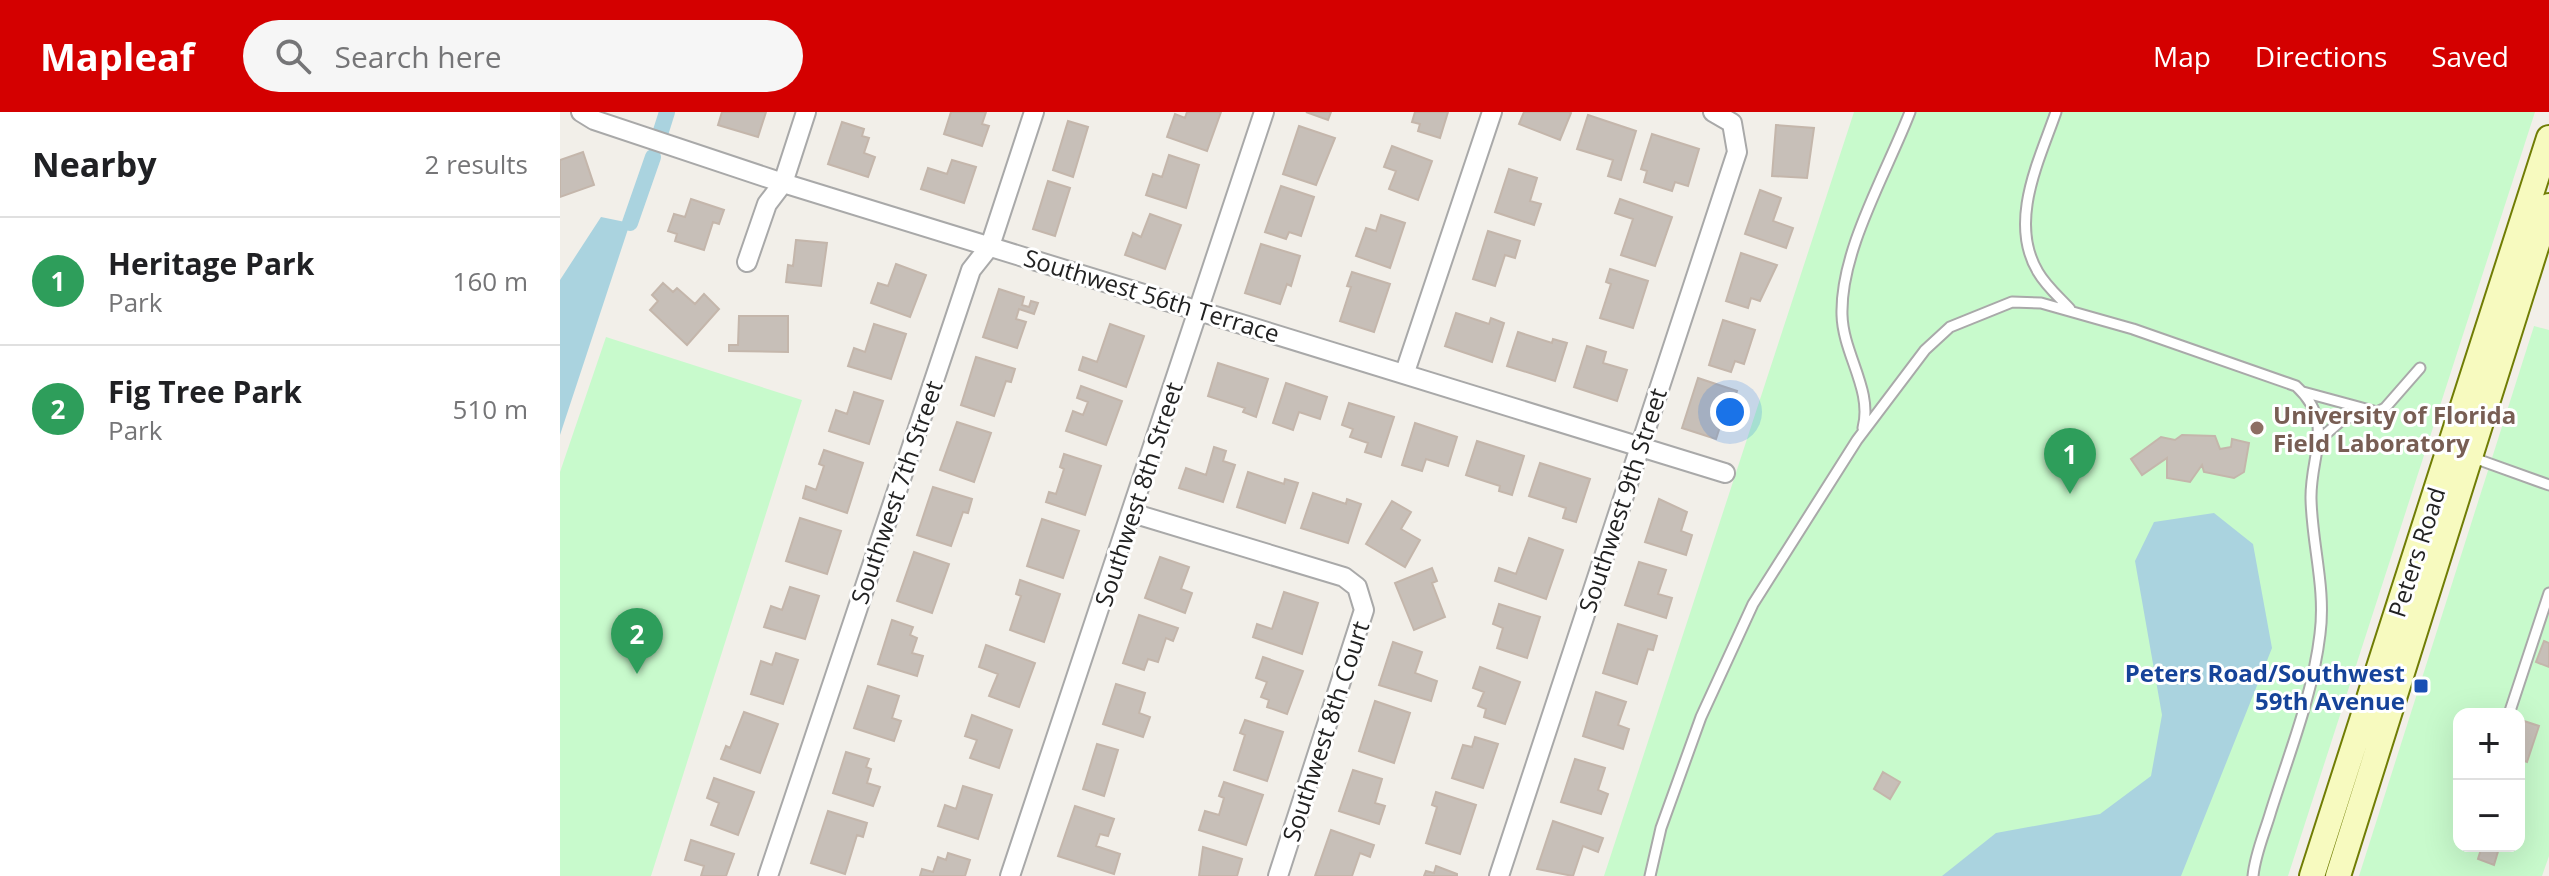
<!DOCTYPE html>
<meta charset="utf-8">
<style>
body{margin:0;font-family:"Open Sans",sans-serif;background:#f6f6f6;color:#202124}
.controls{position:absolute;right:24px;bottom:24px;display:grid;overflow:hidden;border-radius:16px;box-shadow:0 8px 32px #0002}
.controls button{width:72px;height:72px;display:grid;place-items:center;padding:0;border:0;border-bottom:2px solid #e0e0e0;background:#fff;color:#202124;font:40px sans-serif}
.you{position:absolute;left:1170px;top:300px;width:28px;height:28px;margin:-20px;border:6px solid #fff;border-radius:50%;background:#1a73e8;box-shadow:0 0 0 12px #1a73e833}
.badge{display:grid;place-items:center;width:52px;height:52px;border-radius:50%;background:#d40000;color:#fff;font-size:26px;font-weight:700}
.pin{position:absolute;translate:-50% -66px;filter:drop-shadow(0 2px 4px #0008)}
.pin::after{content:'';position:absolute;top:42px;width:28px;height:24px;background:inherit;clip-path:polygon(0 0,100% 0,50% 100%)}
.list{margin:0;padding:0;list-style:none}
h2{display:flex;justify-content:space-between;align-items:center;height:104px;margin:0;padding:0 32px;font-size:34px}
h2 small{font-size:26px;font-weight:400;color:#757577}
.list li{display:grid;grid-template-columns:52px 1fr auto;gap:24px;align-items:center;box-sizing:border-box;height:128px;padding:0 32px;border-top:2px solid #e0e0e0}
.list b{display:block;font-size:30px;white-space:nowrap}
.list p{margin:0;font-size:26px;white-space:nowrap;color:#757577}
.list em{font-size:26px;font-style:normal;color:#757577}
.icon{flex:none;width:44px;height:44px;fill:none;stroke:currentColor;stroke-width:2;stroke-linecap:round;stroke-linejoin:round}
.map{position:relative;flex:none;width:1989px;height:764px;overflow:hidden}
header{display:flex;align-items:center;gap:48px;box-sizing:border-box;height:112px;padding:0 40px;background:#d40000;color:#fff}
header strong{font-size:38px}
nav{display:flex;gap:44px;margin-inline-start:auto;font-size:28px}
.search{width:560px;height:72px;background:#f6f6f6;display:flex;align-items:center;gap:20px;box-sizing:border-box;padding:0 28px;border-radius:44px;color:#757577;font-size:30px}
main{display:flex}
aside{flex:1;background:#fff}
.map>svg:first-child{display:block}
</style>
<header>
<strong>Mapleaf</strong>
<div class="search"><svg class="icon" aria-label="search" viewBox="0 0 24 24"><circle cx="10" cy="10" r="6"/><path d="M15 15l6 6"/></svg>Search here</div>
<nav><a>Map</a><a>Directions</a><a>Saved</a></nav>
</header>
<main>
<aside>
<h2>Nearby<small>2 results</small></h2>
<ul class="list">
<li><span class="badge" style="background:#2e9e5b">1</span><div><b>Heritage Park</b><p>Park</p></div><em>160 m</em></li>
<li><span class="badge" style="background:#2e9e5b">2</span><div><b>Fig Tree Park</b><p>Park</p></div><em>510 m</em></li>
</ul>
</aside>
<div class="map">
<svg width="1989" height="764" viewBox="0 0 1989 764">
<rect width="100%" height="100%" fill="#f2efe9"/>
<path fill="#c8facc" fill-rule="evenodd" d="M1294,0h681l-247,764h-684z
M1974,214l15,4v526l-7,20h-183zM1899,602h60v132h-60z
M46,225l196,63 -151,476h-91v-404z"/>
<path fill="#aad3df" d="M41,105l29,6 -70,212v-155z
M1654,401l39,31 19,104 -91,228h-239l54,-43 104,-19 51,-38 11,-61 -27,-154 19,-39z"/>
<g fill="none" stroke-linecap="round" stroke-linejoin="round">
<path stroke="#aad3df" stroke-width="16" d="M101,19l6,-19
M70,111l23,-66"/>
</g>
<path fill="#c7bfb8" stroke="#c4b6ab" stroke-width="2" d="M162,0h44l-8,25 -40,-12z
M391,0h35l-4,12 7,2 -7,20 -38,-12z
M627,0h34l-14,39 -40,-14 8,-23 10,4z
M746,0h25l-3,8z
M855,0h33l-8,26 -22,-7 2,-7 -8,-2z
M964,0h45l2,1 -11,27 -41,-16z
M1028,3l48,16 -15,49 -13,-4 5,-16 -36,-11z
M508,9l20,6 -15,50 -20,-7z
M282,10l22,7 -2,7 7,2 -5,15 11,4 -7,20 -40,-13z
M1216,13l38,3 -7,50 -35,-2z
M739,14l36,12 -19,47 -33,-11z
M1092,22l47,15 -11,37 -13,-4 -3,9 -28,-9 3,-11 -6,-2z
M832,34l40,15 -14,39 -29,-11 7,-18 -12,-4z
M23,40l11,33 -34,12v-37z
M609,43l30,10 -13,43 -40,-13 7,-21 9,3z
M392,48l24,7 -12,36 -43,-14 7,-21 19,6z
M949,57l28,9 -7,23 11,3 -7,21 -39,-13z
M488,69l22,7 -15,48 -22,-7z
M721,74l33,11 -13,39 -12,-4 -3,7 -21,-7z
M1200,78l21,8 -8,23 20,7 -7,20 -41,-14z
M131,87l33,11 -5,14 -6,-2 -9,28 -29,-9 2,-7 -9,-3 6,-17 11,3z
M1060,87l52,18 -17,49 -34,-11 12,-36 -18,-6z
M590,102l31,11 -16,44 -40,-14 8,-22 8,4z
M821,103l24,8 -15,45 -34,-12 10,-28 10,3z
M928,119l32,10 -5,17 -10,-3 -10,31 -22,-7z
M236,128l31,3 -6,43 -35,-4 2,-17 5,1z
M701,132l39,12 -9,30 -4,-2 -7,20 -35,-11z
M1181,141l36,12 -17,36 -9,-3 -3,10 -22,-7z
M336,152l30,11 -16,42 -39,-14 7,-20 10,3z
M1050,157l38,12 -15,47 -33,-10 11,-34 -5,-2z
M792,160l38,12 -16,48 -34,-11 11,-34 -4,-1z
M103,171l10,9 4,-4 18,16 9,-10 15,15 -32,36 -37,-35 8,-9 -6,-6z
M439,177l25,8 -2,8 7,2 2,-6 7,2 -4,11 -15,-5 -3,10 10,3 -9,26 -34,-11z
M896,201l33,11 2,-6 13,5 -12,39 -47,-16z
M179,204h49v36l-59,-1v-6h9z
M1163,208l32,10 -11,34 -9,-3 -4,11 -22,-7z
M314,212l32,10 -15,45 -43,-13 6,-18 11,4z
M550,212l34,12 -18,51 -47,-17 4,-13 14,5z
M958,220l34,11 1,-4 14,4 -12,38 -48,-15z
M1027,234l19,6 -3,11 24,7 -10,31 -43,-14z
M416,245l39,12 -4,13 -5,-1 -12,35 -33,-11z
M658,251l50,16 -12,38 -13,-5 2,-4 -37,-12z
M1138,266l39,13 -4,13 -5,-2 -12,37 -34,-11z
M726,271l41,14 -7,22 -21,-7 -6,18 -20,-7z
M521,274l41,15 -16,44 -40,-14 7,-20 10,4 5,-13 -11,-4z
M294,280l29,9 -14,43 -40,-13 7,-21 11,4z
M789,291l45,14 -13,40 -16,-5 3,-9 -18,-6 3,-8 -11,-4z
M397,310l34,11 -17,49 -34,-12z
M855,311l42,14 -9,29 -22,-7 -4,12 -20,-6z
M1622,323l33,1 5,13 11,-2 1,-8 17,4 -5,29 -10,6 -30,-6 -2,-7 -12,17 -23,-4v-20l-25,17 -11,-16 30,-22 14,3z
M917,329l47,15 -12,39 -13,-4 1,-5 -34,-11z
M654,335l12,4 -3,10 12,4 -12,37 -44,-14 7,-20 20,7z
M264,338l39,13 -16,50 -44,-15 3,-12 10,4 8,-24 -5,-2z
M504,342l37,12 -16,49 -39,-13 3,-10 7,2 8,-25 -4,-2z
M980,351l50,16 -14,43 -13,-4 3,-10 -37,-12z
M688,360l36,12 1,-5 13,4 -13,40 -48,-16z
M373,375l39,12 -4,14 -5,-1 -12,34 -34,-11z
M753,381l33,11 1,-5 14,5 -13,39 -47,-15z
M1099,387l28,13 -6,19 11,4 -6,20 -41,-13z
M832,389l19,11 -10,17 19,11 -15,27 -39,-23z
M240,406l41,13 -14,43 -41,-13z
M482,407l37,12 -16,47 -36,-12z
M969,426l34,12 -17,49 -51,-18 4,-13 17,6z
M354,440l35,12 -17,49 -35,-12z
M600,445l29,10 -8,22 11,4 -7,20 -40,-15z
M1079,450l27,8 -8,24 14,4 -6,20 -41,-13z
M872,456l5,13 -5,2 13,34 -31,13 -19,-47z
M460,468l40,14 -16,48 -34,-12 11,-34 -5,-2z
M230,475l29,9 -14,43 -41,-12 7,-21 11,4z
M724,480l34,11 -16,51 -49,-17 4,-13 15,5z
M939,492l41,13 -13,41 -30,-10 6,-20 -10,-4z
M579,503l39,13 -5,13 -7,-3 -8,24 -10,-3 -4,11 -21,-7z
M332,508l21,7 -3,8 7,3 -5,15 11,3 -6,20 -39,-12z
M1058,512l39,12 -4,14 -5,-1 -11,35 -34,-11z
M1984,529l5,2v24l-13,-5z
M833,530l29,10 -7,21 22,8 -6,20 -52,-16z
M426,533l49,18 -16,44 -30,-11 9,-22 -19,-7z
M216,541l22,7 -15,44 -32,-10 10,-33 11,4z
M703,545l40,14 -16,43 -20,-7 2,-7 -8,-3 6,-15 -11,-4z
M920,555l40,15 -15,42 -21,-7 2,-8 -8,-3 6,-14 -11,-4z
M556,572l29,9 -6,20 11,4 -7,20 -40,-13z
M308,574l31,10 -7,22 9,3 -7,20 -40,-13z
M1036,580l30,10 -8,23 11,4 -6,20 -40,-13z
M815,589l35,12 -16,50 -35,-12z
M184,600l34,12 -18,49 -39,-14 5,-13 4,2z
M412,603l40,15 -13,38 -29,-10 7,-18 -12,-4z
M685,608l38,12 -16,49 -33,-11 11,-35 -5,-2z
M1961,608l18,6 -12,36 -8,-3z
M915,625l23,7 -15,44 -31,-10 11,-33 9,2z
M537,632l21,6 -14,46 -21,-7z
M286,640l23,7 -3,8 5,2 -4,14 13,4 -7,19 -40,-13z
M1015,647l30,9 -7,22 10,4 -7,20 -40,-12z
M793,658l29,9 -7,24 10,3 -6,18 -40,-13z
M1323,660l17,10 -10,17 -16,-10z
M154,666l40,14 -16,43 -27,-10 8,-22 -12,-5z
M664,670l39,13 -17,50 -47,-15 6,-19 14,4 5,-17 -5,-2z
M403,674l29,9 -14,44 -40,-13 7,-21 11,4z
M876,680l40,13 -16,49 -34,-11 11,-36 -5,-2z
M515,694l39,13 -6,17 -8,-2 -4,12 24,8 -6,20 -56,-18z
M268,699l39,12 -4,14 -6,-2 -12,39 -34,-11z
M993,709l50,17 -5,14 -15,-6 -10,30 -36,-7z
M771,718l43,15 -4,12 -10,-4 -8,23h-37z
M131,728l43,14 -8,22h-25l3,-10 -19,-6z
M1922,734l17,2 -5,17 -16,-6z
M643,735l39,12 -5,17h-38z
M388,741l22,7 -5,16h-45l2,-7 11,3 5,-15 8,3z
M876,754l21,8v2h-33l2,-5 8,2z"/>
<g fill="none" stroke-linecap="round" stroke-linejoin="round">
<defs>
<path id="lane" d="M1496,0c-17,49 -48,110 -18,160 8,14 22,26 32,37
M1743,280l74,20 -34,7 -23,20
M1817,300l8,-4 35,-40
M1303,316c10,-38 -20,-74 -21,-113 -2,-64 45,-143 68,-203
M1911,345l78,28
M1949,602l40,-121
M1090,764l11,-48 40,-111 52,-113 104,-164 68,-90 25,-23 62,-25 29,1 92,26 163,57c40,37 14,68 15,113 1,46 15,89 9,135 -7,60 -31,120 -49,177 -6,21 -16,43 -18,65"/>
<path id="street" d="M21,0l13,8 189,63 942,290
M187,150l20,-58 16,-21 23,-71
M845,260l87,-260
M572,401l212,64 13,10 7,23 -86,266
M208,764l203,-606 19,-24 44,-134
M450,764l254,-764
M939,764l238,-724 -5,-29 -19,-11"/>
<path id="secondary" d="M1752,764l237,-738
M1778,764l211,-670"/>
</defs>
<use href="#lane" stroke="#a9a9a9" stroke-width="13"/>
<use href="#street" stroke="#a9a9a9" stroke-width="22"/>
<use href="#secondary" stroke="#707d05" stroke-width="28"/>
<use href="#lane" stroke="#fff" stroke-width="9"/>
<use href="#street" stroke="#fff" stroke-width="18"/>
<use href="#secondary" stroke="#f7fabf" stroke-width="24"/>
</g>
<circle fill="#8d6e63" stroke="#fff" stroke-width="3" cx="1697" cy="316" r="8"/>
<rect fill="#1a4fb4" stroke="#fff" stroke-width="3" x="1853" y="566" width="16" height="16" rx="4"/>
<g text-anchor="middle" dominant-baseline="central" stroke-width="6" stroke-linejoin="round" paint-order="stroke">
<g font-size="24" fill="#222" stroke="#fff">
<text transform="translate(592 183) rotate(17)">Southwest 56th Terrace</text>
<text transform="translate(336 380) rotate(-71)">Southwest 7th Street</text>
<text transform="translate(578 382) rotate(-72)">Southwest 8th Street</text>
<text transform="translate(1062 388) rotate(-72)">Southwest 9th Street</text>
<text transform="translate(1856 440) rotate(-72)">Peters Road</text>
<text transform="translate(765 619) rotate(-72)">Southwest 8th Court</text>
</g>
<g font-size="24" font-weight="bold" fill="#785e54" stroke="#fff" text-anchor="start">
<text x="1713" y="302">University of Florida<tspan x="1713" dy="28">Field Laboratory</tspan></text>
</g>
<g font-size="24" font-weight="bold" fill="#164399" stroke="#fff" text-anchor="end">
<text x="1845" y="560">Peters Road/Southwest<tspan x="1845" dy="28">59th Avenue</tspan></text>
</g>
</g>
</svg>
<div class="controls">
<button>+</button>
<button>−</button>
</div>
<div class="you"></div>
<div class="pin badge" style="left:1510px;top:382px;background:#2e9e5b">1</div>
<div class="pin badge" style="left:77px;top:562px;background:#2e9e5b">2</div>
</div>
</main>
